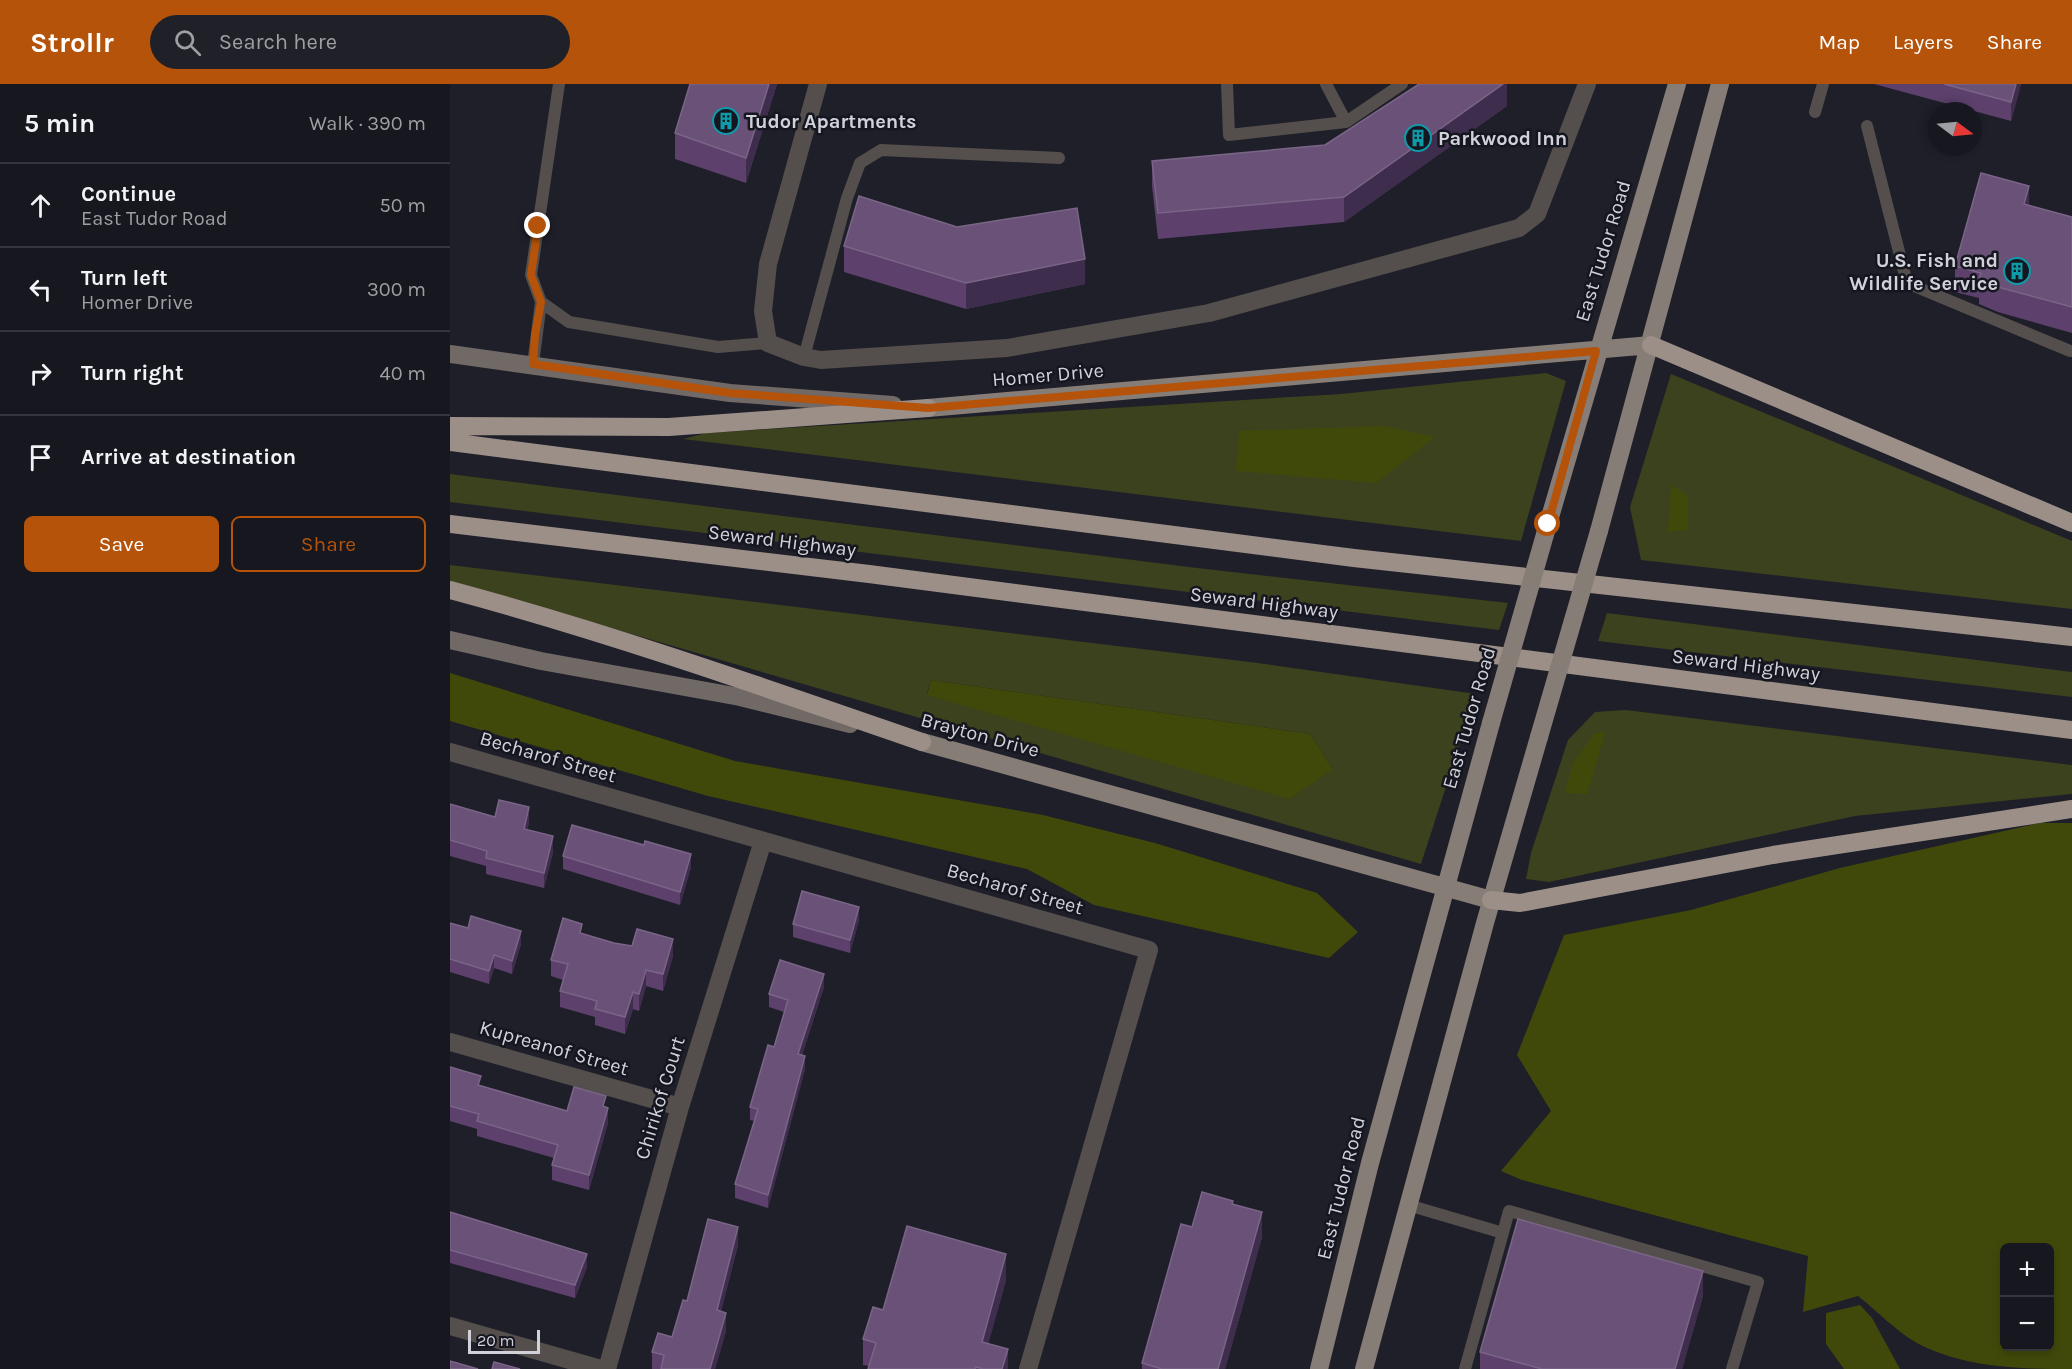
<!DOCTYPE html>
<meta charset="utf-8">
<style>
body{margin:0;font-family:Karla,sans-serif;background:#1f2028;color:#f1f3f6}
.controls{position:absolute;right:18px;bottom:18px;display:grid;overflow:hidden;border-radius:9px;box-shadow:0 3px 9px #0003}
.controls button{width:54px;height:54px;display:grid;place-items:center;padding:0;border:0;border-bottom:2px solid #35363d;background:#16171f;color:#f1f3f6;font:30px sans-serif}
.compass{position:absolute;left:1478px;top:18px;width:54px;height:54px;border-radius:50%;background:#16171f;box-shadow:0 3px 9px #0003;rotate:106deg}
.scale{position:absolute;left:18px;bottom:15px;width:72px;box-sizing:border-box;padding-left:6px;border:3px solid #d1d2d9;border-top:0;font-size:16px;line-height:21px;white-space:nowrap;color:#d1d2d9;-webkit-text-stroke:4px #15161f;paint-order:stroke}
.stop{position:absolute;width:18px;height:18px;margin:-14px;border:4px solid #b45309;border-radius:50%;background:#fff}
.stop.end{background:#b45309;border-color:#fff;box-shadow:0 2px 6px #0008}
.list{margin:0;padding:0;list-style:none}
h2{display:flex;justify-content:space-between;align-items:center;height:78px;margin:0;padding:0 24px;font-size:26px}
h2 small{font-size:20px;font-weight:400;color:#9e9fa4}
.list li{display:grid;grid-template-columns:39px 1fr auto;gap:18px;align-items:center;box-sizing:border-box;height:84px;padding:0 24px;border-top:2px solid #35363d}
.list b{display:block;font-size:22px;white-space:nowrap}
.list p{margin:0;font-size:20px;white-space:nowrap;color:#9e9fa4}
.list em{font-size:20px;font-style:normal;color:#9e9fa4}
.actions{display:flex;gap:12px;padding:18px 24px}
.actions a{flex:1;padding:14px 0;border:2px solid #b45309;border-radius:9px;text-align:center;font-size:21px;color:#b45309}
.actions .main{background:#b45309;color:#fff}
.icon{flex:none;width:33px;height:33px;fill:none;stroke:currentColor;stroke-width:2;stroke-linecap:round;stroke-linejoin:round}
.map{position:relative;flex:none;width:1622px;height:1285px;overflow:hidden}
header{display:flex;align-items:center;gap:36px;box-sizing:border-box;height:84px;padding:0 30px;background:#b45309;color:#fff}
header strong{font-size:28px}
nav{display:flex;gap:33px;margin-inline-start:auto;font-size:21px}
.search{width:420px;height:54px;background:#1f2028;display:flex;align-items:center;gap:15px;box-sizing:border-box;padding:0 21px;border-radius:33px;color:#9e9fa4;font-size:22px}
main{display:flex}
aside{flex:1;background:#16171f}
.map>svg:first-child{display:block}
</style>
<header>
<strong>Strollr</strong>
<div class="search"><svg class="icon" aria-label="search" viewBox="0 0 24 24"><circle cx="10" cy="10" r="6"/><path d="M15 15l6 6"/></svg>Search here</div>
<nav><a>Map</a><a>Layers</a><a>Share</a></nav>
</header>
<main>
<aside>
<h2>5 min<small>Walk · 390 m</small></h2>
<ul class="list">
<li><svg class="icon" aria-label="ahead" viewBox="0 0 24 24"><path d="M12 20V5M6 11l6-6 6 6"/></svg><div><b>Continue</b><p>East Tudor Road</p></div><em>50 m</em></li>
<li><svg class="icon" aria-label="left" viewBox="0 0 24 24"><path d="M17 20v-9H6M10 6l-5 5 5 5"/></svg><div><b>Turn left</b><p>Homer Drive</p></div><em>300 m</em></li>
<li><svg class="icon" aria-label="right" viewBox="0 0 24 24"><path d="M7 20v-9h11M14 6l5 5-5 5"/></svg><div><b>Turn right</b></div><em>40 m</em></li>
<li><svg class="icon" aria-label="arrive" viewBox="0 0 24 24"><path d="M6 21V4h12l-3 4 3 4H6"/></svg><div><b>Arrive at destination</b></div></li>
</ul>
<div class="actions"><a class="main">Save</a><a>Share</a></div>
</aside>
<div class="map">
<svg width="1622" height="1285" viewBox="0 0 1622 1285">
<rect width="100%" height="100%" fill="#1e1f29"/>
<path fill="#3c421d" fill-rule="evenodd" d="M1096,289l20,8 -45,160 -838,-102 23,-6 635,-39z
M1221,290l401,167v68l-431,-49 -11,-53z
M0,390l747,94 311,35 -9,27 -1049,-128z
M0,481l808,98 218,31 -55,170 -971,-283zM481,596l379,54 23,35 -406,-75z
M1157,529l465,59v25l-474,-56z
M1176,626l446,55v29l-217,22 -306,66 -23,-3 5,-26 37,-113 27,-28z"/>
<path fill="#41490a" fill-rule="evenodd" d="M934,342l51,11 -59,46 -140,-12 3,-40z
M1221,400l17,12v34l-20,2z
M0,589l285,88 308,54 112,28 162,50 41,39 -29,26 -235,-53 -67,-36 -319,-73 -258,-75z
M481,596l379,54 23,35 -44,30 -362,-104z
M1156,647l-19,63 -22,-1 8,-30 21,-29z
M1590,739h32v546c-52,0 -108,-1 -155,-26 -21,-12 -40,-32 -59,-47l-55,16 5,-56 -286,-76 -21,-9 50,-60 -34,-56 47,-120 127,-25 149,-42zM1554,1164h46v98h-46z
M1410,1221l12,13 28,51h-56l-18,-25v-31z"/>
<g fill="none" stroke-linecap="round" stroke-linejoin="round">
<path stroke="#544f4c" stroke-width="12" d="M109,0l-28,191 10,27 28,20 149,25 50,-4
M777,0l2,51 117,-13 -20,-38
M1365,28l8,-28
M896,38l56,-38
M1417,42l40,157 163,68
M354,273l43,-159 13,-35 21,-13 178,8
M83,280l8,-62
M958,1121l95,28
M1015,1285l44,-158 249,71 -26,87"/>
<path stroke="#544f4c" stroke-width="18" d="M368,0l-50,180 -5,47 5,32 36,14 17,3 186,-12 202,-35 310,-85 18,-14 50,-130
M0,668l699,198 -121,419
M0,958l230,65
M0,1242l151,43
M157,1285l73,-262 83,-266"/>
<path stroke="#716965" stroke-width="18" d="M0,270l280,39 163,12
M0,556l91,21 199,36 110,27"/>
<path stroke="#877d77" stroke-width="18" d="M478,324l723,-63
M1098,440l129,-440
M1149,447l121,-447
M472,658l569,158
M869,1285l51,-206 121,-440
M914,1285l121,-446 54,-186"/>
<path stroke="#9c8f88" stroke-width="18" d="M1201,261l421,178
M0,342l219,1 259,-19
M0,358l904,116 718,79
M0,440l419,50 1203,156
M0,506c160,43 316,98 472,152
M1041,816l29,3 253,-48 299,-46"/>
<path stroke="#877d77" stroke-width="18" d="M1041,639l57,-199
M1089,653l60,-206"/>
</g>
<path fill="#5d416c" d="M240,0h87l-31,99 -71,-24v-26z
M1057,0v22l-163,116 -186,17 -6,-53v-25l173,-16z
M1424,0h147l-10,37z
M1579,121l43,12v116l-74,-21 -19,-8v-6l-24,-6v-26z
M394,162l241,38 -119,25 -122,-37z
M0,720l45,13 34,6 -2,7 26,22 -9,36 -58,-14v-8l-36,-10z
M194,761l47,22 -11,38 -117,-36v-13z
M409,836l-9,33 -57,-16v-13z
M0,839l71,21 -9,30 -18,-6 -5,16 -39,-12z
M132,850l32,9 59,13 -10,35 -17,-5 -7,25 -6,-2 -8,25 -30,-9v-8l-35,-10v-16l3,-11 -12,-4v-16z
M374,903l-22,68 3,14 -37,139 -33,-10v-14l20,-63 -5,-1v-13l24,-60 10,-35 -15,-5v-13z
M0,983l31,19 86,25 39,-4 2,16 -19,67 -37,-10v-15l2,-7 -77,-22v-7l-27,-8z
M783,1120l29,33 -37,132h-83v-6l50,-136z
M0,1128l137,55 -12,31 -125,-35z
M288,1161l-17,66 5,20 -11,38h-63v-17l20,-15 15,-36z
M556,1196l-18,64 20,25h-140l1,-3 -6,-1v-26l20,-29z
M1253,1212l-21,73h-202v-17z"/>
<path fill="#3e2d4c" d="M319,0h8l-31,99v-25z
M1053,0h4v22l-163,116v-25z
M1566,0h5l-10,37v-19z
M1579,102v26l-5,-8z
M635,175v25l-119,25v-26z
M79,723v16l-5,22v-16z
M103,752v16l-9,36v-15z
M241,770v13l-11,38v-13z
M409,823v13l-9,33v-13z
M71,847v13l-9,30v-13z
M223,855v17l-10,35v-17z
M44,871v13l-5,16v-13z
M196,886v16l-7,25v-17z
M374,890v13l-26,80v-13z
M183,908v17l-8,25v-17z
M355,972v13l-37,139v-13z
M158,1024v15l-19,67v-15z
M812,1128v25l-37,132h-7z
M288,1143v18l-21,83v-18z
M137,1170v13l-12,31v-13z
M556,1170v26l-24,87v-25z
M1253,1187v25l-21,73h-7z
M276,1229v18l-11,38h-5z
M558,1265v20h-6z"/>
<path fill="#695178" stroke="#7a6587" stroke-width="1.5" d="M240,0h79l-23,74 -71,-25z
M969,0h84l-159,113 -186,16 -6,-52 173,-16z
M1494,0h72l-5,18z
M1531,89l48,13 -5,18 48,13v90l-74,-20 -19,-8 2,-6 -26,-7z
M409,112l98,31 120,-19 8,51 -119,24 -122,-37z
M49,716l30,7 -5,22 29,7 -9,37 -58,-15 1,-7 -37,-11v-36l45,13z
M122,741l72,20 1,-4 46,13 -11,38 -117,-36z
M352,807l57,16 -9,33 -57,-16z
M21,832l50,15 -9,30 -18,-6 -5,16 -39,-12v-36l18,5z
M113,834l19,6 -2,9 34,10 18,3 5,-17 36,10 -10,35 -17,-4 -7,24 -6,-2 -8,25 -30,-8 2,-8 -37,-10 8,-27 -17,-4z
M330,876l44,14 -26,80 7,2 -37,139 -33,-11 23,-75 -8,-2 18,-62 6,2 14,-47 -19,-6z
M0,983l31,9 -3,9 89,26 7,-24 32,9 -3,10 5,2 -19,67 -37,-10 6,-20 -81,-24 2,-7 -29,-8z
M752,1108l31,9 -1,3 30,8 -44,157h-56l-20,-6 39,-139 11,3z
M0,1128l137,42 -12,31 -125,-35z
M258,1135l30,8 -21,83 9,3 -16,56h-49l3,-14 -12,-3 6,-19 14,4 11,-37 4,1z
M1068,1135l185,52 -28,98h-133l-62,-17z
M457,1142l99,28 -24,88 26,7 -6,20h-19l-7,-2 -1,2h-107l8,-26 -13,-4 10,-32 10,3z
M0,1277l28,8h-28z
M44,1278l26,7h-28z"/>
<g fill="none" stroke-linecap="round" stroke-linejoin="round">
<path stroke="#b45309" stroke-width="8" d="M88,142l-7,49 10,27 -6,33 -2,29 197,29 198,15 668,-57 -48,173"/>
</g>
<defs>
<symbol id="building-ring" viewBox="-11 -11 22 22"><circle r="9.5" fill="#15161f" stroke="#0f9aa8" stroke-width="1.5"/><path d="M-4-6H4V6H1V3H-1V6H-4ZM-2.5-4.3h1.7v1.8h-1.7ZM.8-4.3h1.7v1.8H.8ZM-2.5-1h1.7V.8h-1.7ZM.8-1h1.7V.8H.8Z" fill="#0f9aa8"/></symbol>
</defs>
<g fill-rule="evenodd">
<use href="#building-ring" x="261" y="22" width="30" height="30"/>
<use href="#building-ring" x="953" y="39" width="30" height="30"/>
<use href="#building-ring" x="1552" y="172" width="30" height="30"/>
</g>
<g text-anchor="middle" dominant-baseline="central" stroke-width="5" stroke-linejoin="round" paint-order="stroke">
<g font-size="20" font-weight="bold" fill="#d1d2d9" stroke="#15161f" text-anchor="start">
<text x="296" y="37">Tudor Apartments</text>
<text x="988" y="54">Parkwood Inn</text>
<text x="1548" y="176" text-anchor="end">U.S. Fish and<tspan x="1548" dy="23">Wildlife Service</tspan></text>
</g>
<g font-size="20" fill="#d1d2d9" stroke="#15161f">
<text transform="translate(1153 167) rotate(-73)">East Tudor Road</text>
<text transform="translate(598 291) rotate(-5)">Homer Drive</text>
<text transform="translate(332 457) rotate(7)">Seward Highway</text>
<text transform="translate(814 519) rotate(7)">Seward Highway</text>
<text transform="translate(1296 581) rotate(7)">Seward Highway</text>
<text transform="translate(1019 634) rotate(-74)">East Tudor Road</text>
<text transform="translate(530 651) rotate(15)">Brayton Drive</text>
<text transform="translate(98 673) rotate(16)">Becharof Street</text>
<text transform="translate(565 805) rotate(16)">Becharof Street</text>
<text transform="translate(104 964) rotate(16)">Kupreanof Street</text>
<text transform="translate(210 1014) rotate(-73)">Chirikof Court</text>
<text transform="translate(891 1104) rotate(-76)">East Tudor Road</text>
</g>
</g>
</svg>
<div class="controls">
<button>+</button>
<button>−</button>
</div>
<svg class="compass" viewBox="-18 -18 36 36"><path d="M0-13l5 13h-10z" fill="#e53935"/><path d="M0 13l5-13h-10z" fill="#9e9fa4"/></svg>
<div class="scale">20 m</div>
<div class="stop" style="left:1098px;top:440px"></div>
<div class="stop end" style="left:88px;top:142px"></div>
</div>
</main>
